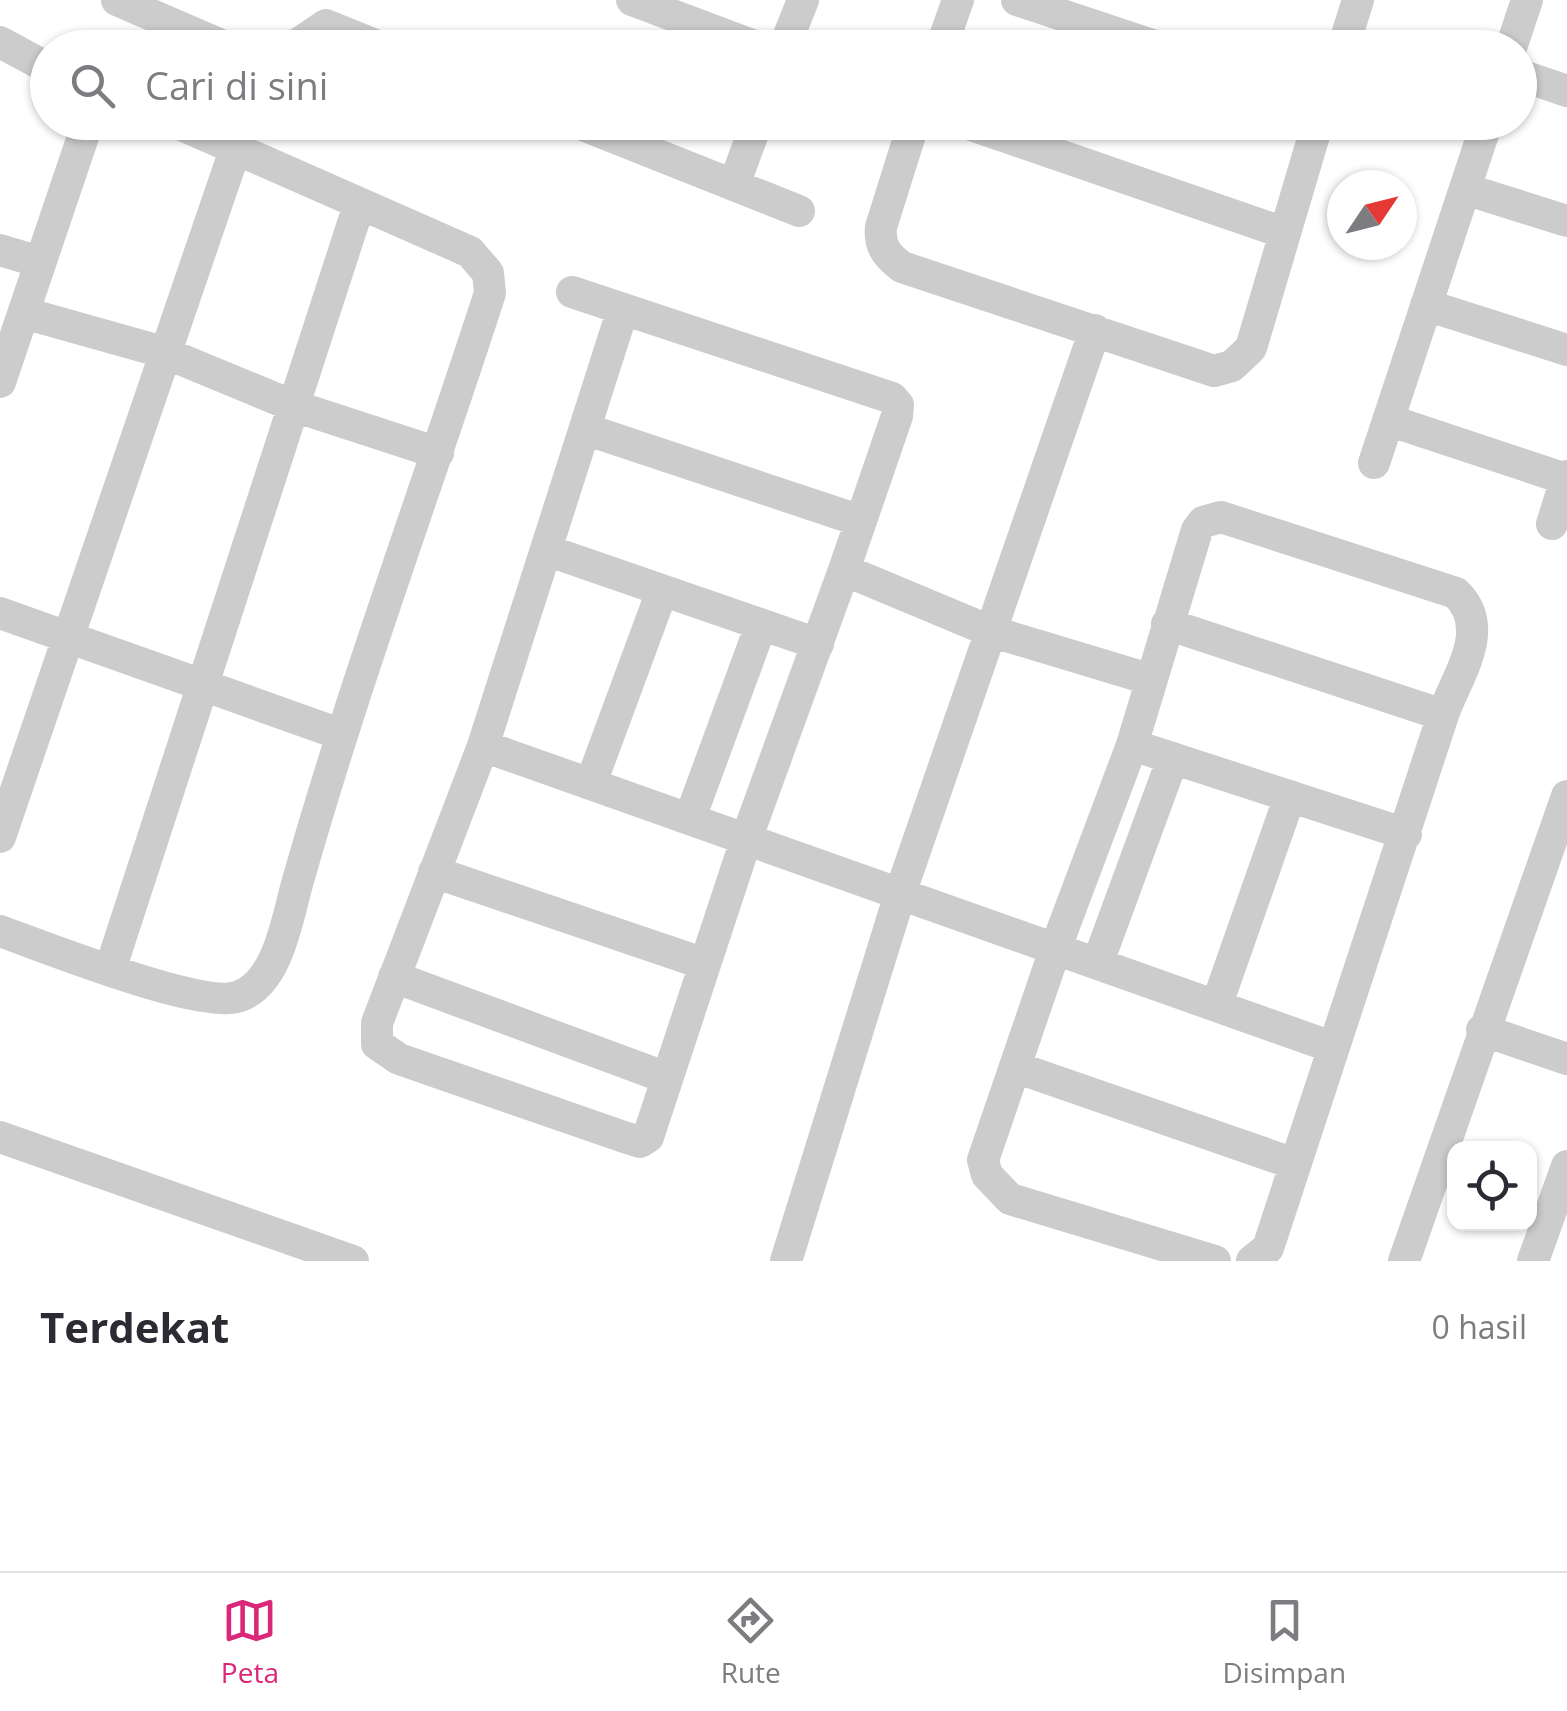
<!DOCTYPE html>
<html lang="id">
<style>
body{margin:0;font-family:"Open Sans",sans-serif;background:#f7f7f7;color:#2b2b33}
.controls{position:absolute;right:30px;bottom:30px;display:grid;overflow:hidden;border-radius:20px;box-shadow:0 2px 8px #0004}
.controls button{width:90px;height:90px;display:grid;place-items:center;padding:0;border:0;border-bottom:2px solid #e1e1e2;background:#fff;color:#2b2b33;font:50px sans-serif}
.compass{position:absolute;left:1327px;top:170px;width:90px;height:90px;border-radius:50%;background:#fff;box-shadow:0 2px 8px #0004;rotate:55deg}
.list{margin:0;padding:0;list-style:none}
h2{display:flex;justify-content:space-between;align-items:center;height:130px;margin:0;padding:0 40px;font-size:42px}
h2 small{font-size:32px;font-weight:400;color:#7c7c81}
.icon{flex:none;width:55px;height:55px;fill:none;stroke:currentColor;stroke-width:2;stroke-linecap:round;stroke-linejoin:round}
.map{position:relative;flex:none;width:1567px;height:1261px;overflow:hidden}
.search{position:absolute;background:#fff;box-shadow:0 2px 8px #0004;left:30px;right:30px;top:30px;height:110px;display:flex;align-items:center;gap:25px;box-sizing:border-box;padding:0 35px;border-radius:55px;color:#7c7c81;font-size:38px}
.sheet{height:310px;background:#fff}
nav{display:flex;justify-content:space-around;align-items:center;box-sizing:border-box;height:140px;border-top:2px solid #e1e1e2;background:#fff;font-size:28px;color:#7c7c81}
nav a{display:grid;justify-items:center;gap:5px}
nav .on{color:#db2777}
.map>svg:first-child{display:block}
</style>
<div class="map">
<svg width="1567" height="1261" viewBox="0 0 1567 1261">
<rect width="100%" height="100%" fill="#fff"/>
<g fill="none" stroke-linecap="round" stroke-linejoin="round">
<path stroke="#ccc" stroke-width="32" d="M117,0l111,48
M632,0l128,48
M1017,0l144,48
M0,42l48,26
M292,48l34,-23 57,23
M784,48l19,-48
M941,48l17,-48
M1343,48l15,-48
M1511,48l16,-48
M1520,75l47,16
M575,122l224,89
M914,122l-33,105c-2,19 6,29 21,40l312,104 18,-5 19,-18 67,-226
M963,122l319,110
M734,185l23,-63
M1465,189l102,32
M0,250l40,12
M572,292l320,106 6,7 -1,11 -53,154 146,61 159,48
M1426,305l141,45
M623,309l-140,437 -106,277v21l22,15 225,78 16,5 8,-5 99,-300 97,-267
M24,313l139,39 128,53 147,48
M0,382l88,-260
M1388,420l178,59
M585,429l276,92
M1374,463l113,-341
M1552,524l15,-48
M546,550l272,94
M0,613l340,121
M1167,624l276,91
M1132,745l274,89
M483,746l849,301
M591,783l71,-192
M690,818l71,-193
M0,837l235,-687
M434,872l271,92
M0,931c42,15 204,80 240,65 40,-15 48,-83 59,-119 56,-197 128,-389 191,-584l-2,-20 -18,-21 -295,-130
M1098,962l75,-204
M110,970l249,-765
M394,977l273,101
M1217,1004l73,-208
M1482,1030l85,29
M1015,1067l280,97
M0,1137l353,124
M786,1261l115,-370 194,-561
M1215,1261l-205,-62 -23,-24 -4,-15 73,-213 76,-202 65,-215 6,-8 18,-5 235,76c37,36 1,82 -13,122l-175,533 -16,13
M1404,1261l163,-465
M1533,1261l34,-95"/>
</g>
</svg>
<div class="controls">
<button><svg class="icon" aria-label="locate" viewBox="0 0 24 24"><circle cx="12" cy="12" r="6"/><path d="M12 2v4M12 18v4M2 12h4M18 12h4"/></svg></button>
</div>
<svg class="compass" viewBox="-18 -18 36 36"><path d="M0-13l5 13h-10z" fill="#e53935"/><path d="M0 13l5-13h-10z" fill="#7c7c81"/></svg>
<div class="search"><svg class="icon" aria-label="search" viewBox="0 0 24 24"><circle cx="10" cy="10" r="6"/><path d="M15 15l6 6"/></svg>Cari di sini</div>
</div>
<section class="sheet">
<h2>Terdekat<small>0 hasil</small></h2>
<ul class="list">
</ul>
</section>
<nav>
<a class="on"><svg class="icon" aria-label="map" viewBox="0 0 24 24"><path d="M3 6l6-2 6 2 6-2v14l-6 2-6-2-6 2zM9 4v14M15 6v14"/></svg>Peta</a>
<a><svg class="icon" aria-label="directions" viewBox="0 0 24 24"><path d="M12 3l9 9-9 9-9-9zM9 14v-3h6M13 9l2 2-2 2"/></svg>Rute</a>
<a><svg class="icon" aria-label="saved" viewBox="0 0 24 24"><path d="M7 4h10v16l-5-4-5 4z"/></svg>Disimpan</a>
</nav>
